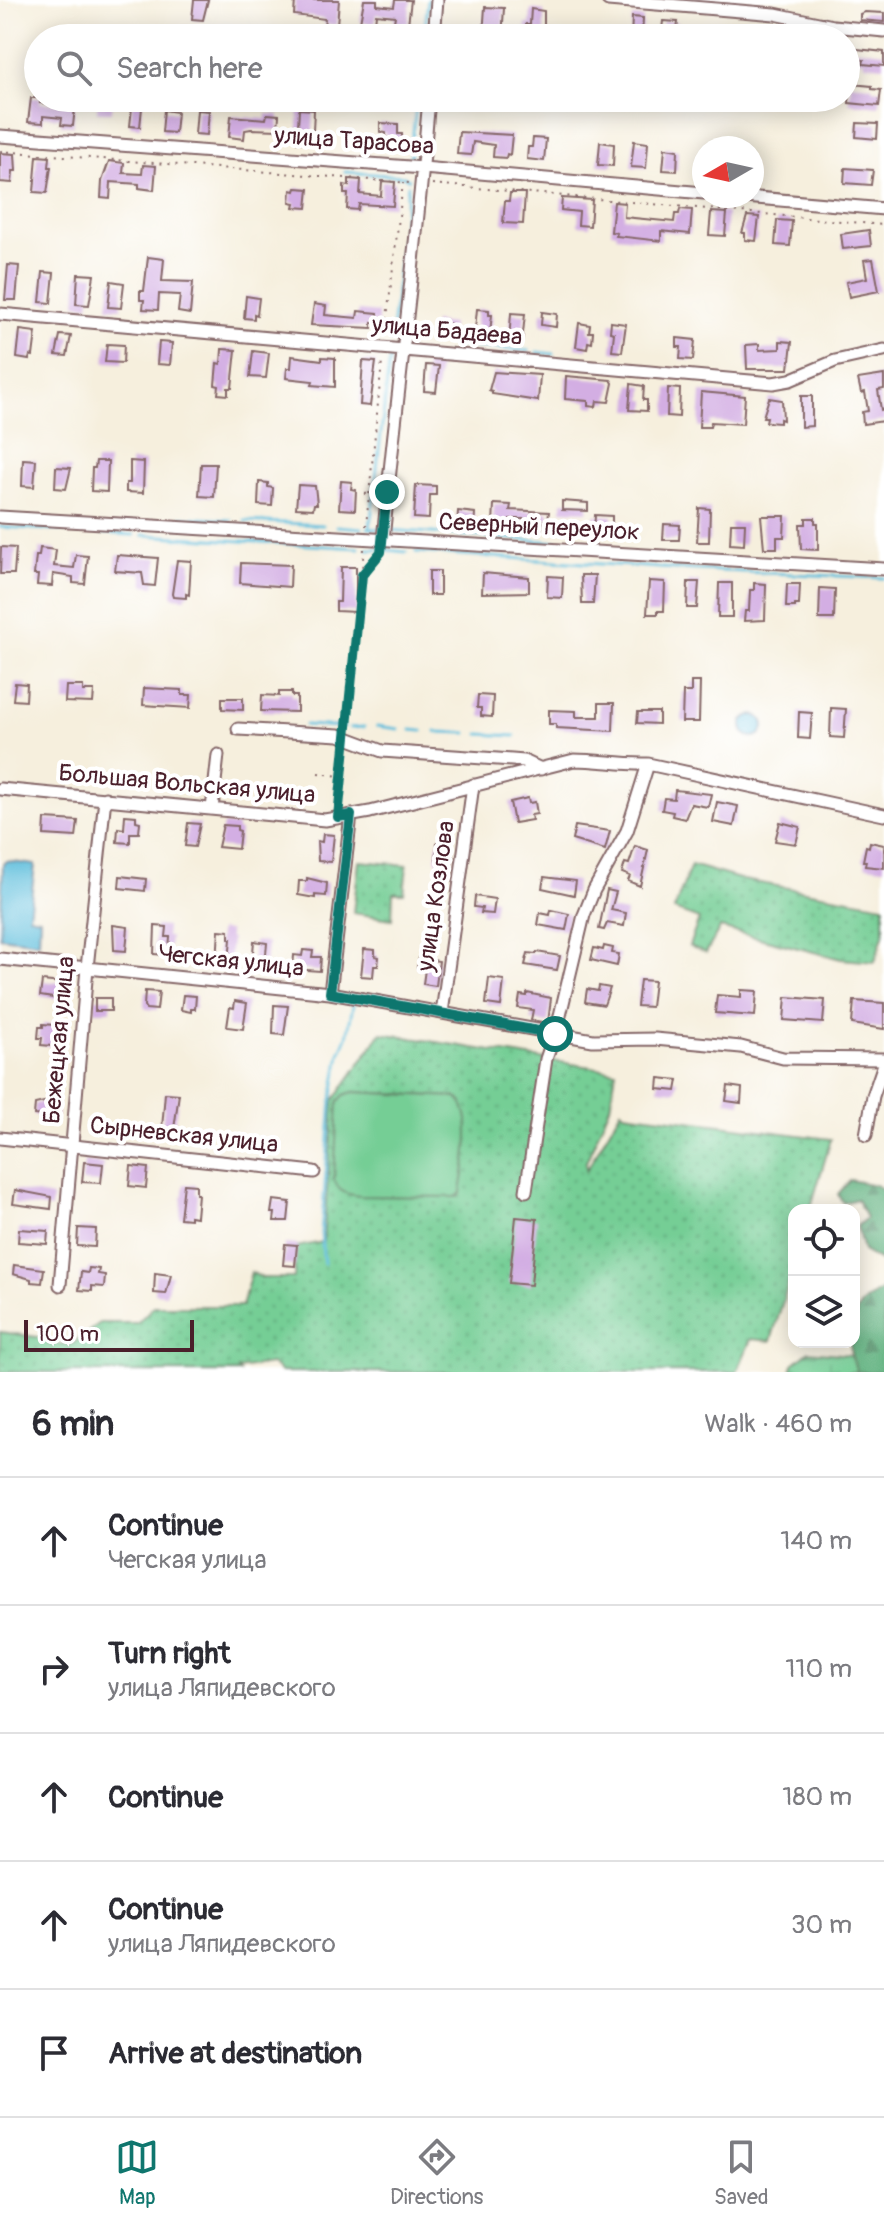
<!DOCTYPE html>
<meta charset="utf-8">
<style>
body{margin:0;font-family:Pangolin,sans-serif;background:#f2f2f3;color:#2b2b33}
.controls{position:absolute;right:24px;bottom:24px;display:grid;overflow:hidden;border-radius:16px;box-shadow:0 4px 20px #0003}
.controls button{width:72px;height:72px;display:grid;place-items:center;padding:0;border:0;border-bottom:2px solid #e1e1e2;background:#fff;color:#2b2b33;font:40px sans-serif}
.compass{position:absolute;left:692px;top:136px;width:72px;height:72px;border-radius:50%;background:#fff;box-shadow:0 4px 20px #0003;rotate:261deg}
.scale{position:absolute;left:24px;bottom:20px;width:170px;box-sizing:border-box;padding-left:8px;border:4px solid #4a1f2b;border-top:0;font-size:22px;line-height:28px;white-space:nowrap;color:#4a1f2b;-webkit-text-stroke:6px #fff;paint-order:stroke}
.stop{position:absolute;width:24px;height:24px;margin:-18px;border:6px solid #0f766e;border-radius:50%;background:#fff}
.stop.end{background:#0f766e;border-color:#fff;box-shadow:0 2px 8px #0008}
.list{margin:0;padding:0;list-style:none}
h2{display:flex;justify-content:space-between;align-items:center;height:104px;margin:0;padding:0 32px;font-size:34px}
h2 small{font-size:26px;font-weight:400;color:#7c7c81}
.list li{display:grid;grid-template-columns:52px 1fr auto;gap:24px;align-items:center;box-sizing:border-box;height:128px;padding:0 32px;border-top:2px solid #e1e1e2}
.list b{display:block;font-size:30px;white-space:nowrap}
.list p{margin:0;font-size:26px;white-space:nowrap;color:#7c7c81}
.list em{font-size:26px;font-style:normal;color:#7c7c81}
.icon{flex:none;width:44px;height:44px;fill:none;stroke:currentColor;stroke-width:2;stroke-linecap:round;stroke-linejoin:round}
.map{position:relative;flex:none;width:884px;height:1372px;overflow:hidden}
.search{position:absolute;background:#fff;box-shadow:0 4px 20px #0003;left:24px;right:24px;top:24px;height:88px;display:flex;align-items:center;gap:20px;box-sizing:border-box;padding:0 28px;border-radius:44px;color:#7c7c81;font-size:30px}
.sheet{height:744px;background:#fff}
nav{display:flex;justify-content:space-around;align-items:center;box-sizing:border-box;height:112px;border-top:2px solid #e1e1e2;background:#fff;font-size:22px;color:#7c7c81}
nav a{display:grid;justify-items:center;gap:4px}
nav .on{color:#0f766e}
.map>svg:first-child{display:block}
</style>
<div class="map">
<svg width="884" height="1372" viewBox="0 0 884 1372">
<defs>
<pattern id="green-dots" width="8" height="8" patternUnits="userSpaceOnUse" patternTransform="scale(2)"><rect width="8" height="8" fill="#74ce95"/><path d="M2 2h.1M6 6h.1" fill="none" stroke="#66b081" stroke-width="1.8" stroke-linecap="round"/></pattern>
<pattern id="forest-firs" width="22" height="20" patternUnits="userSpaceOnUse" patternTransform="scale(2)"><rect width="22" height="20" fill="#5fb17e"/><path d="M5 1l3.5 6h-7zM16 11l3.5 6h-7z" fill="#508f67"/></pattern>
<pattern id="wetland-marsh" width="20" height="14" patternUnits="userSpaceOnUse" patternTransform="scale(2)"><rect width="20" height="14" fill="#74ce95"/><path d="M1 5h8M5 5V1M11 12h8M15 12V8" fill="none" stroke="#66b081"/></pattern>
</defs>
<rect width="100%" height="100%" fill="#fff"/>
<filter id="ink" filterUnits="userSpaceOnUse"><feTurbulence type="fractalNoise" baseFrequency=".0125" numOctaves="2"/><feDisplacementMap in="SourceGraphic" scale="16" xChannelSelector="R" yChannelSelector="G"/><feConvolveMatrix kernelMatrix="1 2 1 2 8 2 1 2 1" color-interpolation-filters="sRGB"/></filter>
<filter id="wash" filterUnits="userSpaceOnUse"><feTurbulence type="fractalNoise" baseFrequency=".006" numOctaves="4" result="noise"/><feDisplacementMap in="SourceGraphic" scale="32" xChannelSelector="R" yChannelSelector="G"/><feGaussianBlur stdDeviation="1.8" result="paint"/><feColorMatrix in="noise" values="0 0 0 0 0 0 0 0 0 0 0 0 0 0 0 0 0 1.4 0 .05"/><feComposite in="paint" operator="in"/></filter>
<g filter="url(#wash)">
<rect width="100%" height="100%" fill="#f6efdd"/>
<path fill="url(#green-dots)" stroke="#5f7660" stroke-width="2" fill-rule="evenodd" d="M359,861l48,4 -3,28h-11l-1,26 -39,-6z
M691,865l52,15 141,25v26l-9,31 -34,-3 -121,-31 -14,25 -17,-7 10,-27 -25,-9z
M381,1033l235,38 -6,35 -24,56v9l35,-61 3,3 207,26 -21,71h-16v54l-23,77 -20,-2 -14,33h-456l-10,-8 -33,5 2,3h-240v-40l44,6 3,6h25l28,-21h37l17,-17h88l9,-34 11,6h32l2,-31 27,-5 11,-142zM353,1092l102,5 7,5 -118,-7z"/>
<path fill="url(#forest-firs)" stroke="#546854" stroke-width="2" d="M850,1180l26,5 8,6v72l-21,-12 -6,-25 9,-8 -9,-19 -14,4 -5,-9z
M884,1289v83h-27l-6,-17 -1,-13h4c0,-34 1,-36 30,-53z"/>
<path fill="url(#wetland-marsh)" stroke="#5f7660" stroke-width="2" d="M809,1351l42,4 6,17h-66l2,-8z"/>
<path fill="#74ce95" stroke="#5f7660" stroke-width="2" d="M353,1092l102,5c23,15 9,72 6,96l-5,4 -97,-1c-14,-2 -20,-3 -25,-17l4,-77 6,-7z"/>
<path fill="#5dbedc" stroke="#546e84" stroke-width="2" d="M742 726a11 11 0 1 1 22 0a11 11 0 1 1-22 0Z
M6,861l29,4 -6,51 11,2 -1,24 -39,-5 3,-73z"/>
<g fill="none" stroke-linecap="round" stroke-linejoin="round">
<path stroke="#5dbedc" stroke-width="3" d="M424,38l4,-38
M410,158l7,-60
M345,172l59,4 5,3
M391,340l17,-155
M452,345l77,6
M537,352l16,2
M181,517l50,3
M245,521l78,4
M337,526l25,2
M0,527l134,8
M368,528l10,1
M370,528l20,-172
M389,530l168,12
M143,535l216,13
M368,549h11
M387,550l20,2
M416,552l260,17 208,9
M305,725l39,2
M377,726l22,3
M350,728l14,-1
M411,730l12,1
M436,732l31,1
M480,734l35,2
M757,793l12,3
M784,800l34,8
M324,1264l-3,-31 11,-133 8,-46 7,-17 6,-32"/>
</g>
<g id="blocks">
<path fill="#d3aee3" d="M194,0h14l-5,20 -11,-1z
M295,0h44l-2,25 -13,-1 1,-5 -31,-4z
M364,0h13v5l17,2 1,-7h16l-3,24 -14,-2 1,-6 -19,-2 -1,10 -15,-2z
M485,7l19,1 -2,30 -19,-2z
M531,9l13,2v27h-20l2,-14h4z
M865,12l19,1v9l-24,-2v-6z
M632,17l11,1 -1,20h-11z
M663,21l15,1 -2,16h-15z
M733,26l51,6v6h-52z
M857,49l27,3v14l-21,-2 1,-4 -8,-1z
M851,84l21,2v3l9,1 -2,16 -30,-3z
M31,98h10l-1,5 23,1 1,-6h12l-3,28 -12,-1 1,-7 -19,-2v7l-15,-1z
M97,98h15v14h-15z
M133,98h10l-3,29 -10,-1z
M299,109l15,1 -1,21h-4v12l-12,-1z
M164,110l13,2 -2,21 -13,-1z
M197,110l12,1 -2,24 -12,-1z
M267,114l12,1 -1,15 -27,-1 -6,1 -1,9 -15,-2 2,-21 35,3z
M380,123l18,1v10h4v9h-5v6h-12l1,-16 -6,-1z
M857,123l21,1 -1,15 -21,-2z
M459,132l53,3 -2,20 -3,-1 -1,4 -13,-1 1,-12 -21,-3 -2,13 -14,-1z
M533,138l13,1 -2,22 -17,-2 1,-12h4z
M634,141l14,2 -2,25 -15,-1z
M600,142l14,2 -1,22 -15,-1z
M665,148l13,2 -1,21 -14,-1z
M0,153l15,1 1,17h-3l-1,12 -12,-1z
M37,156l13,1 -1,10h2l-4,26 -13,-1z
M109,161l15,2 -1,10 19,1 1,-9 13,1 -2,24 -15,-2v-4l-28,-2 -1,17 -9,-1 1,-17z
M845,168l28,2 -2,15 -27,-2z
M349,179l12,1 -1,14 21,2 1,-15 13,1 -2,24 -34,-2 -1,6 -11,-1 1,-15h-4v-9l5,1z
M296,188l13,1 -2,19 -13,-1 1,-4 -5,-1 1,-12 4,1z
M510,193h15l-2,31 -20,-1 2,-22h4z
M562,198l30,2 -2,26 -12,-1 1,-13 -18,-2z
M614,202l11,1 -1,14 50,5 1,-8h4l1,-5 12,1 -2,24 -29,-3v10l-45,-5 1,-3 -6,-1z
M711,212l16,1 -2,23 -16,-1z
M747,216l12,1 -3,24 -11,-1v-7h-3z
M777,220l15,1 -2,25 -15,-1z
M869,230l2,16 -28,3 -2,-15z
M148,257l16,2 -2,22 31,1 -3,32 -12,-2 2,-17 -21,-1 -1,16 -15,-1 1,-9h-4v-9h4z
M873,259l6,32 -30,6 -3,-15 21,-4 -3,-18z
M8,265l11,1 -3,34h-11z
M43,272l11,1 -3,30 -11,-1z
M78,274l16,1 -5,30 -13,-1z
M111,281l13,2 -3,25 -13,-1z
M246,296l13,2 -2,17 -3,-1v5l-10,-1z
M314,304l12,2 -1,9 32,3 1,-7 20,2v10l-6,-1v6l-61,-3z
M477,309l12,1v5h3l-3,26 -15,-1z
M542,312l15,2 -1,13 -15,-2z
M511,313l14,1 -3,29 -13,-1z
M434,322l18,2 -2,15 -13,-2 1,-4 -5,-1z
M611,322l15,2 -4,28 -10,-1 2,-18 -4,-1z
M579,323l11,2 -1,7h4l-1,11 -4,-1 -1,7 -11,-2z
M20,330l16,2 -3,24 -3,-1 -1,5 -12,-2z
M60,335l11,1 -4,20 -11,-1z
M677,338l18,2 -2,20 -13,-1 1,-12h-4z
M780,341l12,1 -3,27h-42l-1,-24 13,-1v6l21,-1z
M159,342l13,1 -2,22 -13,-1z
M107,344l17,1 -1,18 -18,-1z
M222,349l14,1 -4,38h-4v7l-10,-1 1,-8 -4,-1 2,-22 4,1z
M253,351l16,2 -3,25 -16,-1z
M292,356l30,4v-3l13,1v29l-23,-2 1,-4 -27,-3 1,-10h4z
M363,361l13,1 -6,44 -10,-1z
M426,365l13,1 -3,26 -12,-1z
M494,372l46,3 -2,26 -46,-7v-3l-3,-1z
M884,375v14l-6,1 3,20 3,-1v12l-21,3 -1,-12 6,-1 -3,-19 -4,1 -3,-14z
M566,376l45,4 2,3 -4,19 -12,-1 -1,6 -8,-1v-5l-23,-2z
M631,384l13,2 -1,14h4v11l-18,-1z
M668,388l12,1 -1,28 -12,-1z
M701,392l44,4 -2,28 -32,-2 -1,5h-11z
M801,396h11v30l-11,1z
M769,398l13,2 1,20 -3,-1v4l-14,-1 1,-5h-4z
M23,459l13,1 -2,27 -12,-1z
M96,461h12l-1,31 -16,-1 1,-23h3z
M130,461l14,1 -1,31 -17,-1v-9h4z
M201,464h15l-2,33 -15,-1z
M56,467l15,1 -5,21 -11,-1z
M341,481l11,1 -1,7 5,1 -1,20 -16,-1z
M259,482l9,1v4l5,1 -1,18 -14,-1z
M298,485l17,1 2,18h-3l-1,5 -17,-1z
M416,485l20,1v9h-6l-1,24 -15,-1z
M562,501l26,2v8l-26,-1z
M494,504l17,1 -1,5 39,2 -1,8h-5l-1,9 -14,-1 1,-9h-19v5h-17z
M699,508l11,1 -1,33h-12z
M458,511l17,2 -1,15 -17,-1z
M595,515l17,1v12l-4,-1 -1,7 -13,-1z
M761,516h24l-1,21h-7v11h-13z
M806,518h9v5h3v27l-17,-1 -1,-25h6z
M731,523h14l-1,22 -14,-1z
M664,524l16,1 -1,15h-16z
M1,547l15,1 -2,26h-14z
M40,548l16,2 -2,16 20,2 2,-13 12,1 -3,28 -12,-1v-6l-20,-3 -1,12 -15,-1 1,-10h-4l2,-19h3z
M117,555l41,3 -3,28 -11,-1 -2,-12 -27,-2z
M177,560l14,1 -2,34 -3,-1v4l-13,-1 -1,-3z
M241,563l50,2 -1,22 -50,-4z
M341,567h15v45l-20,-1v-9h4z
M429,571h11v24h-11z
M483,573l46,4v15l-47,1z
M581,575h14l-2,29h-11z
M548,576l15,1 -1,21 -15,-1z
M649,581l16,1 -1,29h-6v3h-11z
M688,582h11l-2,26h-10z
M719,583h13v34h-14z
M754,583l12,1 -1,36 -21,1 1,-10h4l1,-21h4z
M787,584h13l-1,21h-4v2h-9z
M820,588l15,1 -1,30h-15z
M691,682h9l-1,40h-17l1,-30h8z
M15,683l12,1 -1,17 -13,-1z
M66,686h17v5h11l-1,12 -28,-1z
M144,688l38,2v5h9l-1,13 -47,-3z
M279,692h13v4h5v16l-36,-1 1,-16 17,1z
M478,695l15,1 -1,21 -11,-1v-8h-4z
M222,698h21v12l-21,-1z
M599,703h15l-1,28 -57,-3v-4h-7v-14l27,1v6h23z
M831,708l15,1 -2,29 -14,-1z
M638,712h21v12l-22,-1z
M799,712l13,1 -2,26 -12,-1z
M675,790l36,4 -3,13 -17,-3 -6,15 -13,-3 1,-4 -11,-2 2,-12 10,1z
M528,798l1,5 6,-1 2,12 -6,1 1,5 -18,3 -4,-21z
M717,802l21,4 -4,20 -21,-4z
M125,815l11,1v5l4,1 -1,11h-9v10l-13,-1 1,-14 6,1z
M45,819l33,2 -2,16 -32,-2z
M780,822l20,5 -4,17 -21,-3z
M188,823l12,1 -5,23 -10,-1z
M223,825l14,1v4l3,1 -2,18 -20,-2z
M575,826l35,5 -5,19 -33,-10z
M323,834l11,1 -3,27 -13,-1 -1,-20 5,1z
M870,842l14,3v23l-19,-2 1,-5h-3l3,-15 3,1z
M437,843h10v7h6l-1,12 -16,-1z
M635,846l13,4 -8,36 -12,-5 2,-5 -8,-3 3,-10 4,1z
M120,876l26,3 -1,12 -26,-3z
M544,877l32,4 -2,14 -32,-7z
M307,878l20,5 -1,13 -11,-1v3l-17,-3 1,-14h8z
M607,890l9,2 -5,18 15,3 -2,13 -17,-3 -3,7 -5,-1z
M475,896l20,3 -2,15 -12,-1 1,-5 -8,-1z
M551,910l18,4 -3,16 -28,-5 2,-12 10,2z
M113,925l15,2 -2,24 -12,-1z
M155,926l12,1 -1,10h4l-1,10h-3l-1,8 -11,-1z
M219,930l10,1v8h2l-2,22h-12z
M254,941l13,2 -2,22 -13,-1z
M604,946l9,2 -1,5 7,1 -2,12 -26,-6 3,-12 9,2z
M364,949l11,1v6l4,1 -1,9h-4l-1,11 -12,-1z
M303,950l10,1 -1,6h9l-1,14 -27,-2 1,-14 8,1z
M537,952l23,4 -3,14 -32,-5 3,-12 8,1z
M419,958l20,3 -3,25 -13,-2 2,-15 -8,-1z
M489,978l15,2 -3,26 -15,-2z
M640,980l14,1 -3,26 -14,-1z
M42,981l30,3 -1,11 -10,-1 -1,5 -20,-3z
M599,986l11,2 -6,17 -19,-3 2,-13 11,2z
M741,990l16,1 -2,25 -40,-3 2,-18 24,2z
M145,991l14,1 -2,18 -11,-1 -2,-3z
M527,993l24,5 -3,25 -17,-3 2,-10 -15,-2 2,-13 7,1z
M183,995l13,1 -1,13h-4v3l-10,-2z
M786,997l39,3 -2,23 -39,-3z
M95,998h16v13h-16z
M235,1001l12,2 -4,26 -16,-2 3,-20 4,1z
M854,1001l30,2v26l-32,-5z
M274,1005l14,1 -4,29 -11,-1z
M43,1024l22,2 -2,21 -22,-2 1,-7h-4l1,-11h4z
M659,1078l19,2 -2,11 -18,-2z
M728,1086l14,2 -1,15 -15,-2z
M165,1093l14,1 -5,35 -12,-1z
M44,1102l14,1 -1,14 -23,-2 1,-11z
M84,1162l19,2 -2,19 -19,-1z
M131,1166l17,2 -2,20 -17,-2z
M184,1184l12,1v9h2l-2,23 -6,-1v3l-10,-1z
M15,1190l37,7 -1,12 -38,-5z
M273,1200l17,2 -2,19h-14l1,-8h-4z
M516,1217l21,2 -6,66 -22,-2z
M78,1228l18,1 -1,18 -18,-1z
M19,1229l29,2 -1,13 -29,-2z
M285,1244l12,1 -2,21 -12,-1z
M14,1265l30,4 -2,14 -11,-1v-3l-18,-5z
M89,1268l10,1 -1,5 7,1 -1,12 -12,-1v5l-13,-1 2,-18 7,1z
M155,1273l16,2 -5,19 -12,-1z"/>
</g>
</g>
<g filter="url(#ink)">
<use href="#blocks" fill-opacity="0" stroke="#866869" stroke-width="2"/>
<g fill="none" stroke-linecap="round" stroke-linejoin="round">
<defs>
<path id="minor" d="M608,0l167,14 58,12 51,5
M434,38l3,-38
M0,136l423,32 281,25
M734,196l150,13
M0,314l773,69 17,-3 45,-19 49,-11
M0,517l884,52
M383,540c14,-148 34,-294 46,-442
M238,729l101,6 43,16 130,9 12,1 17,8
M0,789l325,31 45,-8 204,-52c25,0 50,5 74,4l236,51
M212,809l6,-54
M0,959l330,34 263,47 62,-1 86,8 42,11 101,1
M330,993l21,-178
M442,1013l31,-228
M866,1135l7,-39 11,-32
M0,1138l314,34
M526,1191l20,-132 12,-35 26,-109 10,-25 33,-59 21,-67
M60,1285l27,-317 18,-170"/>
</defs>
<use href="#minor" stroke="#866869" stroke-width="15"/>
<path stroke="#866869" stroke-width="2" stroke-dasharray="2 6" stroke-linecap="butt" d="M0,151l410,32
M432,184l452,41
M385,335l18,-152
M365,494l13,-3
M366,526l16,-164
M364,572l17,-19
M347,726l17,-177
M318,773l22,3
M339,805l6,-57"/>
<use href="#minor" stroke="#fff" stroke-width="11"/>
</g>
</g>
<g fill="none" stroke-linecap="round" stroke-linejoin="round" filter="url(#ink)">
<path stroke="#0f766e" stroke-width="10" d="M387,492l-6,60 -19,23 -24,242 13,-2 -21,178 225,41"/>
</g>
<g text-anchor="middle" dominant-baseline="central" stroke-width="8" stroke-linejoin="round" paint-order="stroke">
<g font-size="24" fill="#4a1f2b" stroke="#fff">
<text transform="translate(354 141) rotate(4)">улица Тарасова</text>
<text transform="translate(447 331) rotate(5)">улица Бадаева</text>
<text transform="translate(539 527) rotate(3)">Северный переулок</text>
<text transform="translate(187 784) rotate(5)">Большая Вольская улица</text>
<text transform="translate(436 896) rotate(-82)">улица Козлова</text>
<text transform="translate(231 961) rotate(6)">Чегская улица</text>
<text transform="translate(59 1040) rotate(-85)">Бежецкая улица</text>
<text transform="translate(184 1135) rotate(6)">Сырневская улица</text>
</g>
</g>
</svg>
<div class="controls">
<button><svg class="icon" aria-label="locate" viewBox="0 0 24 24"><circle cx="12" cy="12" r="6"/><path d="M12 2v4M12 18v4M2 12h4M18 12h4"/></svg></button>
<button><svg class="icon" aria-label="layers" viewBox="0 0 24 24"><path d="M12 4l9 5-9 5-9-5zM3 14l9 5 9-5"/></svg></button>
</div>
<svg class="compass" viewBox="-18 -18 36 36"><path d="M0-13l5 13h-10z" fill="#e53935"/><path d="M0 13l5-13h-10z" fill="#7c7c81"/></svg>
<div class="scale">100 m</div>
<div class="stop" style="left:555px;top:1034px"></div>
<div class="stop end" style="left:387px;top:492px"></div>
<div class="search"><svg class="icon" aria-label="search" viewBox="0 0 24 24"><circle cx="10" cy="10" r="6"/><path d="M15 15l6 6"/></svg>Search here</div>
</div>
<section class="sheet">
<h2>6 min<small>Walk · 460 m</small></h2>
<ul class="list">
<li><svg class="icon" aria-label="ahead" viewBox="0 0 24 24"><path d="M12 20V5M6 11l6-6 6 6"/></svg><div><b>Continue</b><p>Чегская улица</p></div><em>140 m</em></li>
<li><svg class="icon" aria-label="right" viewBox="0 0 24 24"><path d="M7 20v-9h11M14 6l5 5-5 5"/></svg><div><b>Turn right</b><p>улица Ляпидевского</p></div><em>110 m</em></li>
<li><svg class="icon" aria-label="ahead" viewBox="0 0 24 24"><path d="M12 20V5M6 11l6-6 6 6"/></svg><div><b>Continue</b></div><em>180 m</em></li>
<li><svg class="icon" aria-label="ahead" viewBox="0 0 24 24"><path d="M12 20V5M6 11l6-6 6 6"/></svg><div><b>Continue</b><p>улица Ляпидевского</p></div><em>30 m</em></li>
<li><svg class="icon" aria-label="arrive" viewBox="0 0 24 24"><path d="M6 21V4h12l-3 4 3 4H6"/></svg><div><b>Arrive at destination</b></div></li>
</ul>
</section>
<nav>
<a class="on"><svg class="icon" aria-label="map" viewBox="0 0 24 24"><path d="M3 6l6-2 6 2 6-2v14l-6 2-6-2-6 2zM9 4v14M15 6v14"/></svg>Map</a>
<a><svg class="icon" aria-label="directions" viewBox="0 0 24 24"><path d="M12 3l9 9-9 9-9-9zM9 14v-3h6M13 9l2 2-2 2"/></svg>Directions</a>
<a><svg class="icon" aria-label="saved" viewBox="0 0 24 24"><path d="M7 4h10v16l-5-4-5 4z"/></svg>Saved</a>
</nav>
